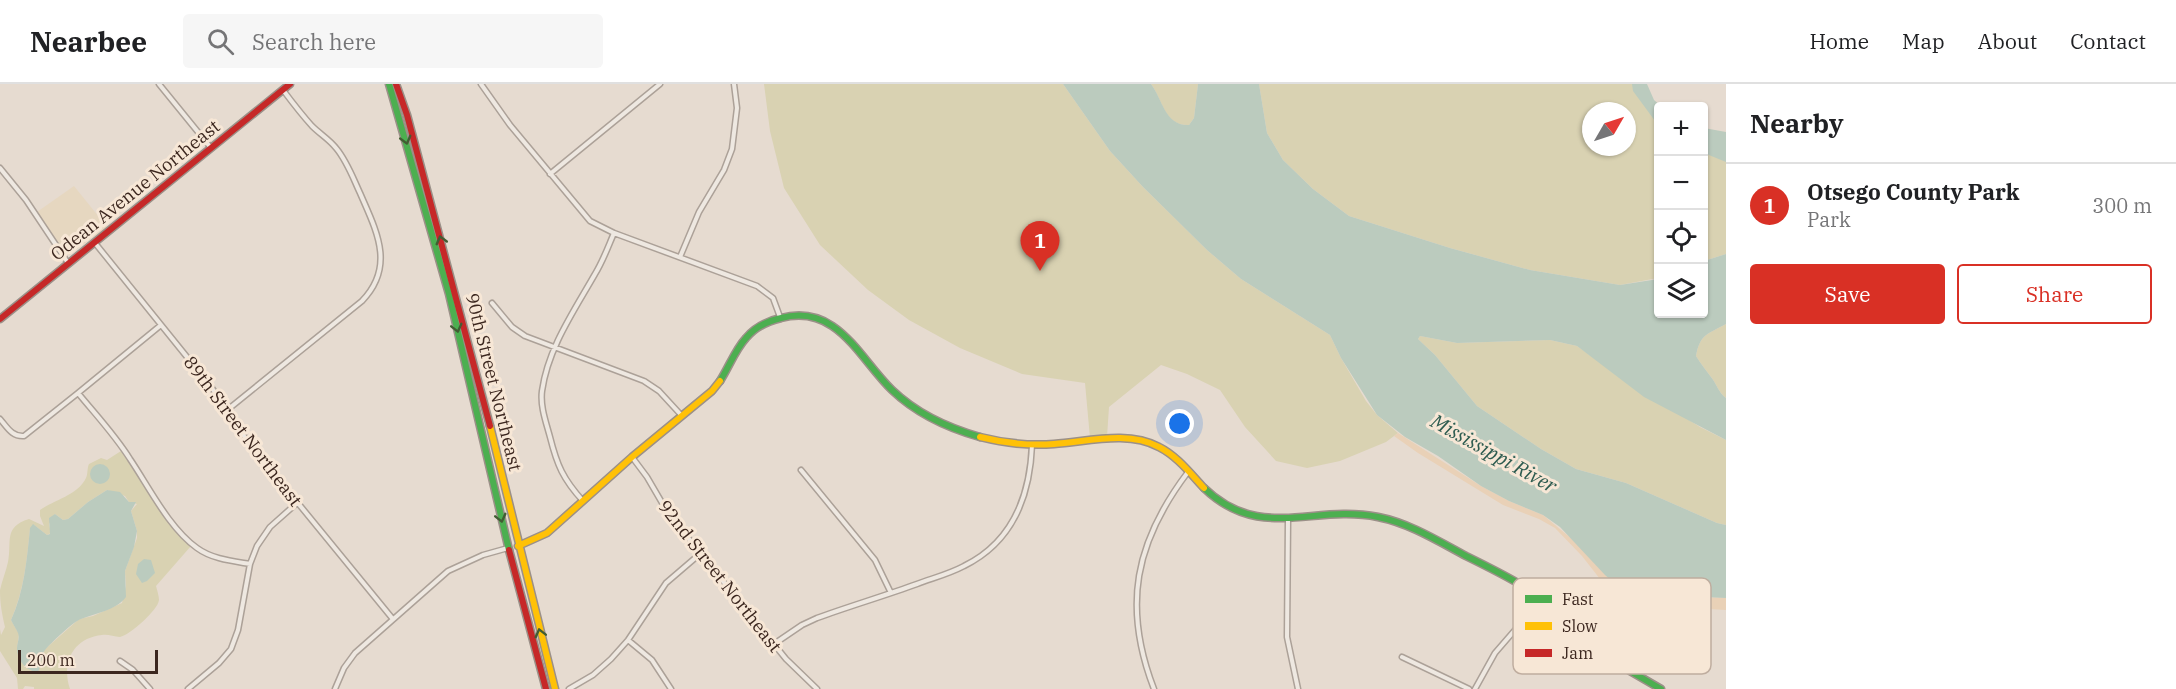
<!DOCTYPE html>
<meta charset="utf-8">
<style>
body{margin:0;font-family:"IBM Plex Serif",serif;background:#f6f6f6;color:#202124}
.controls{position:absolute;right:18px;top:18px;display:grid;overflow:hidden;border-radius:6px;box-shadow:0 2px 4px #0004}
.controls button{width:54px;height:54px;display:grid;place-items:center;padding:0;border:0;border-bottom:2px solid #e0e0e0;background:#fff;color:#202124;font:30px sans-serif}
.compass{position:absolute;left:1582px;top:18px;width:54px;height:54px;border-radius:50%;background:#fff;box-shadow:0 2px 4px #0004;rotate:51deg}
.scale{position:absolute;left:18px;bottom:15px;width:140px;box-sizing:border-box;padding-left:6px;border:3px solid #3c271f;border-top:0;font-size:16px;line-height:21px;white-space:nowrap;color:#3c271f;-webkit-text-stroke:4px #f7e7d6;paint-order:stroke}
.you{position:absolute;left:1180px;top:340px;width:21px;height:21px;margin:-15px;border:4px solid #fff;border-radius:50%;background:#1a73e8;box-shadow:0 0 0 9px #1a73e833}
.badge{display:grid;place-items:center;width:39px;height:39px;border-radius:50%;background:#d93025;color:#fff;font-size:20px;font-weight:700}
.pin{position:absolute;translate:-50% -50px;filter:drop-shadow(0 2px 3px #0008)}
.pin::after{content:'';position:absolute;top:32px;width:21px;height:18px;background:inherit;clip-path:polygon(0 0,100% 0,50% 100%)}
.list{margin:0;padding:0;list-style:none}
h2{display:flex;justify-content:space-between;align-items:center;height:78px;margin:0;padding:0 24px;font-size:26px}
h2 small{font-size:20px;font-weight:400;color:#757577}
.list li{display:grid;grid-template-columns:39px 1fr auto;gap:18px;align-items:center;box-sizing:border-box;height:84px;padding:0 24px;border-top:2px solid #e0e0e0}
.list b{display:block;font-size:22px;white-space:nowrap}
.list p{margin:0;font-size:20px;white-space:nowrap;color:#757577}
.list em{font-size:20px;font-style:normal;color:#757577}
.actions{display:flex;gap:12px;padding:18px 24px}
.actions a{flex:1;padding:14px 0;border:2px solid #d93025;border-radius:6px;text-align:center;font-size:21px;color:#d93025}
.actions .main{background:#d93025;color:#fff}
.icon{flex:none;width:33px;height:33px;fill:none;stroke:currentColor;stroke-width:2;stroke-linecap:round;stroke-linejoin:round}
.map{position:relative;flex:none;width:1726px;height:605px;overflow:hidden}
header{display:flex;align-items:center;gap:36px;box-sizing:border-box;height:84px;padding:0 30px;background:#fff;border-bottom:2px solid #e0e0e0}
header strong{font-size:28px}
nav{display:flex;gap:33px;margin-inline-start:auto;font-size:21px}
.search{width:420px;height:54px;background:#f6f6f6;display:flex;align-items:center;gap:15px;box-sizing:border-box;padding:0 21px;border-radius:6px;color:#757577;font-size:22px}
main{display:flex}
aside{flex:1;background:#fff}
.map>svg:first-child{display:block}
</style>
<header>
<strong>Nearbee</strong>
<div class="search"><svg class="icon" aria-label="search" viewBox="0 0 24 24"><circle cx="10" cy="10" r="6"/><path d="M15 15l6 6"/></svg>Search here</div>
<nav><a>Home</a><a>Map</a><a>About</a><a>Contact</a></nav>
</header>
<main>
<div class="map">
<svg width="1726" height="605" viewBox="0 0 1726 605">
<rect width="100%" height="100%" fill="#e6dbd0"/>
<path fill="#e6d7c0" d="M74,102l33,41 -38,28 -9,-8 -23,-35z"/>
<path fill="#d9d2b2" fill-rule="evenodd" d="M764,0h299l47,67 33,36 64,63 34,29 89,56 11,23 25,43 11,14 21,18 -12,9 -46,19 -33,7 -31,-7 -31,-34 -25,-37 -33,-16 -26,-9 -52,42 -2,30 -17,1 -5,-55 -63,-9 -62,-26 -51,-28 -41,-30 -48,-45 -36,-57 -14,-57z
M1151,0h47l-4,34 -5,7c-25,1 -26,-25 -38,-41z
M1259,0h385l14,26v168l-38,7 -90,-15 -80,-22 -101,-32 -36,-27 -30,-29 -16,-27zM1591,27h36v36h-36z
M1704,62l22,10v98l-22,7z
M1726,240v74c-8,-6 -9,-14 -15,-21 -5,-7 -10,-13 -15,-21 4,-22 12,-22 30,-32z
M1420,252l37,7 93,-3 27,6 35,25 88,56 26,13v85l-9,-2 -91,-40 -50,-14 -35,-20 -64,-43 -42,-51 -17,-16z
M121,367l34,52 36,43 -35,40c1,4 3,10 3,14 -1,10 -29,35 -39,37 -6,0 -12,-3 -18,-2 -29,3 -41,28 -32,54h-36v-2l-9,-1 -2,3h-5l-1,-11 -17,-27v-22l1,6 4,-8c-3,-13 -5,-23 -5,-37 2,-9 6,-19 8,-28 4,-20 -5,-35 21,-43l15,7 -4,-10v-6c14,-10 38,-15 46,-32 2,-4 1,-10 3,-14l12,-6 6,2zM107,406l18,6 4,6 8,2 -6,7 6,20v7l-12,33 1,15 -4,17 -29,13 -14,3 -35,31 -1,7 -26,-8 2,-15 -8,-14c13,-29 16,-61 19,-91l4,-4 13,10 4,-2 -2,-9 6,-10 8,6 5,-1 20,-17z"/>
<path fill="#e9d1b7" d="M1398,349l83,53 28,15 34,14 118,98 22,-17 43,2v12l-35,-2 -8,1 -18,9 -13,-1 -10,-4 -42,-34 -18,-23 -27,-28 -16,-9 -36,-14 -85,-52 -24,-17z"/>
<path fill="#bbcbbe" d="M1063,0h88c12,16 14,42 38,41l5,-7 4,-34h61l8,49 16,27 30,29 36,27 101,32 80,22 90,15 38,-6v35h46v-53l22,-7v70c-18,10 -26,10 -30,32 5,8 10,14 15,21 6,7 7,15 15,21v42l-82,-43 -67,-51 -27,-6 -93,3 -37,-7 -2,3 17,16 42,51 64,43 35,20 50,14 91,40 9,2v73l-43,-2 -22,17 -13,-3 -18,-13 -25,-22 -45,-48 -17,-12 -34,-14 -28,-15 -43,-30 -33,-19 -28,-22 -36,-57 -11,-23 -89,-56 -34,-29 -64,-63 -33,-36z
M1632,0h15l7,16 7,6h-3v19l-25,-34z
M1704,44l22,4v30l-22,-9z
M90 390a10 10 0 1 1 20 0a10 10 0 1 1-20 0Z
M107,406l13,2 9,10h7l-5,9 6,20 -3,16 -9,24 1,26c-11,14 -30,16 -45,22 -7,2 -31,25 -36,31 -4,5 -3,15 -7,22 -12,-1 -21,-12 -21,-24 0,-5 3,-10 1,-15 -2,-4 -5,-9 -7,-13 13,-28 16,-61 19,-92l3,-4 14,11 3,-1 -1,-16 6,-4 8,6 5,-1 20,-17z
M144,475l7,1 4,13 -8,8 -5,2 -6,-9 2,-10z"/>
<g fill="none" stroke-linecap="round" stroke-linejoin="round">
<defs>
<path id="street" d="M159,0l52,64
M481,0l29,41 80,96 24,12 143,53 16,12 7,19
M0,84l26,32 42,63
M550,90l110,-90
M95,159l117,145 36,54 144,176
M680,173l19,-45 25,-42 8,-21 5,-41 -3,-24
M492,219l20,24 13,9 119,45 15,10 23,25
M78,309l83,-68
M226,327l136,-110c34,-35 14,-71 -2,-108 -7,-15 -13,-32 -24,-45 -7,-9 -16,-14 -24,-22 -10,-11 -20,-24 -29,-36
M0,335c7,8 12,18 24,17l54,-43c18,22 37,42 52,66 19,28 39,69 67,89 15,11 35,13 53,16
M632,373l15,20 21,36 118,146 31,30
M801,386l74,90 16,33
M583,417c-20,-22 -26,-36 -33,-64 -4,-15 -10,-31 -8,-46 6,-43 32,-80 53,-117 8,-13 13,-27 19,-41
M1288,436l-1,117 11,52
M628,556l24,20 19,29
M774,560l28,-19 15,-7c33,-12 67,-22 100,-34 16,-6 32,-10 47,-18 49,-24 66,-70 68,-121
M1402,573l67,32
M120,577l13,9 17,19
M188,605l31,-26 12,-14 7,-19 12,-66 7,-18 13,-19 27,-24
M335,605l9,-21 11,-15 93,-82 35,-16 25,-7
M569,605l24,-14 18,-16 17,-19 38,-57 35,-30
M1154,605c-32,-83 -19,-147 34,-217
M1475,605l20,-36 46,-53"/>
<path id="fast" d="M389,0l60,210 60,256
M720,297c9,-14 15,-31 26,-43 9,-11 22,-17 35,-20 56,-15 78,40 111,72 24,23 56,38 88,47
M1204,404c56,54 108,16 174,29 31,6 60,24 88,39 20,10 41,20 60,32l15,11 53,51 67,39"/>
<path id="slow" d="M490,342l65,263
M980,353c24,6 49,9 74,7 33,-2 73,-14 105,3 18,9 31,26 45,41
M518,462l29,-13 85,-76 80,-66 8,-10"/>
<path id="jam" d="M396,0l11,31 83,311
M0,235l290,-235
M509,466l37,139"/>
</defs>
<use href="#street" stroke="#aca198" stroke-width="7"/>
<use href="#fast" stroke="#9b9088" stroke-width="9"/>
<use href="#slow" stroke="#9b9088" stroke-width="9"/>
<use href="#jam" stroke="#9b9088" stroke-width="9"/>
<use href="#street" stroke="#eee8e1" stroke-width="4"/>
<use href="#fast" stroke="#4caf50" stroke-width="6"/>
<use href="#slow" stroke="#ffc107" stroke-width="6"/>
<use href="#jam" stroke="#c62828" stroke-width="6"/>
</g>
<defs><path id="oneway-chevron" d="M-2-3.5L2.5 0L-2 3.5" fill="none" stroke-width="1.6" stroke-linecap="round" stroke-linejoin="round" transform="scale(1.5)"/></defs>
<g stroke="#425d33">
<use href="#oneway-chevron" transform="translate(406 56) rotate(75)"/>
<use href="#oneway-chevron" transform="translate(441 156) rotate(-105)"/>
<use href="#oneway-chevron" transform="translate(457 244) rotate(76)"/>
<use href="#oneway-chevron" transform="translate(501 434) rotate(76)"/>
<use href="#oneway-chevron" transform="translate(540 549) rotate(-104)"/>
</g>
<g text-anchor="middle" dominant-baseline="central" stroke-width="6" stroke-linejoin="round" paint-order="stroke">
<g font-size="18" fill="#3c271f" stroke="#f7e7d6">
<text transform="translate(135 106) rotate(-39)">Odean Avenue Northeast</text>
<text transform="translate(494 298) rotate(76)">90th Street Northeast</text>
<text transform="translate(243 347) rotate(53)">89th Street Northeast</text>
<text transform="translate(720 492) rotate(52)">92nd Street Northeast</text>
</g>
<g font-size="20" font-style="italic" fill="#2e5c50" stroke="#f7e7d6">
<text transform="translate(1494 369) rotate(29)">Mississippi River</text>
</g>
</g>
<rect x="1513" y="494" width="198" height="96" rx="9" fill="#f7e7d6" stroke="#bfad9f" stroke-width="1.5"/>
<rect x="1525" y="511" width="27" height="8" fill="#4caf50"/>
<rect x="1525" y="538" width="27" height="8" fill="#ffc107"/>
<rect x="1525" y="565" width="27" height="8" fill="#c62828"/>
<g font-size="16" fill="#3c271f">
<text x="1562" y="521">Fast</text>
<text x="1562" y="548">Slow</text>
<text x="1562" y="575">Jam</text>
</g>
</svg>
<div class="controls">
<button>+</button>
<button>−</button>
<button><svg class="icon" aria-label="locate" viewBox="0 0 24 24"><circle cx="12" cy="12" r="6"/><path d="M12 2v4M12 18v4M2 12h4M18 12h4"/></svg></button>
<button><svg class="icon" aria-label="layers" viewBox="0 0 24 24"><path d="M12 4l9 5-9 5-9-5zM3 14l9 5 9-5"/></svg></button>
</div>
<svg class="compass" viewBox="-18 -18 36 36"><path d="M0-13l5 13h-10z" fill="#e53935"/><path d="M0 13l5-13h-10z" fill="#757577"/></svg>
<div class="scale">200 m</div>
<div class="you"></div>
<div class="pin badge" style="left:1040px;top:187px">1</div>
</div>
<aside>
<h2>Nearby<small></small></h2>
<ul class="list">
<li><span class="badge">1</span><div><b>Otsego County Park</b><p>Park</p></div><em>300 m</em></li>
</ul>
<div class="actions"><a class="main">Save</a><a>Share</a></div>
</aside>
</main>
